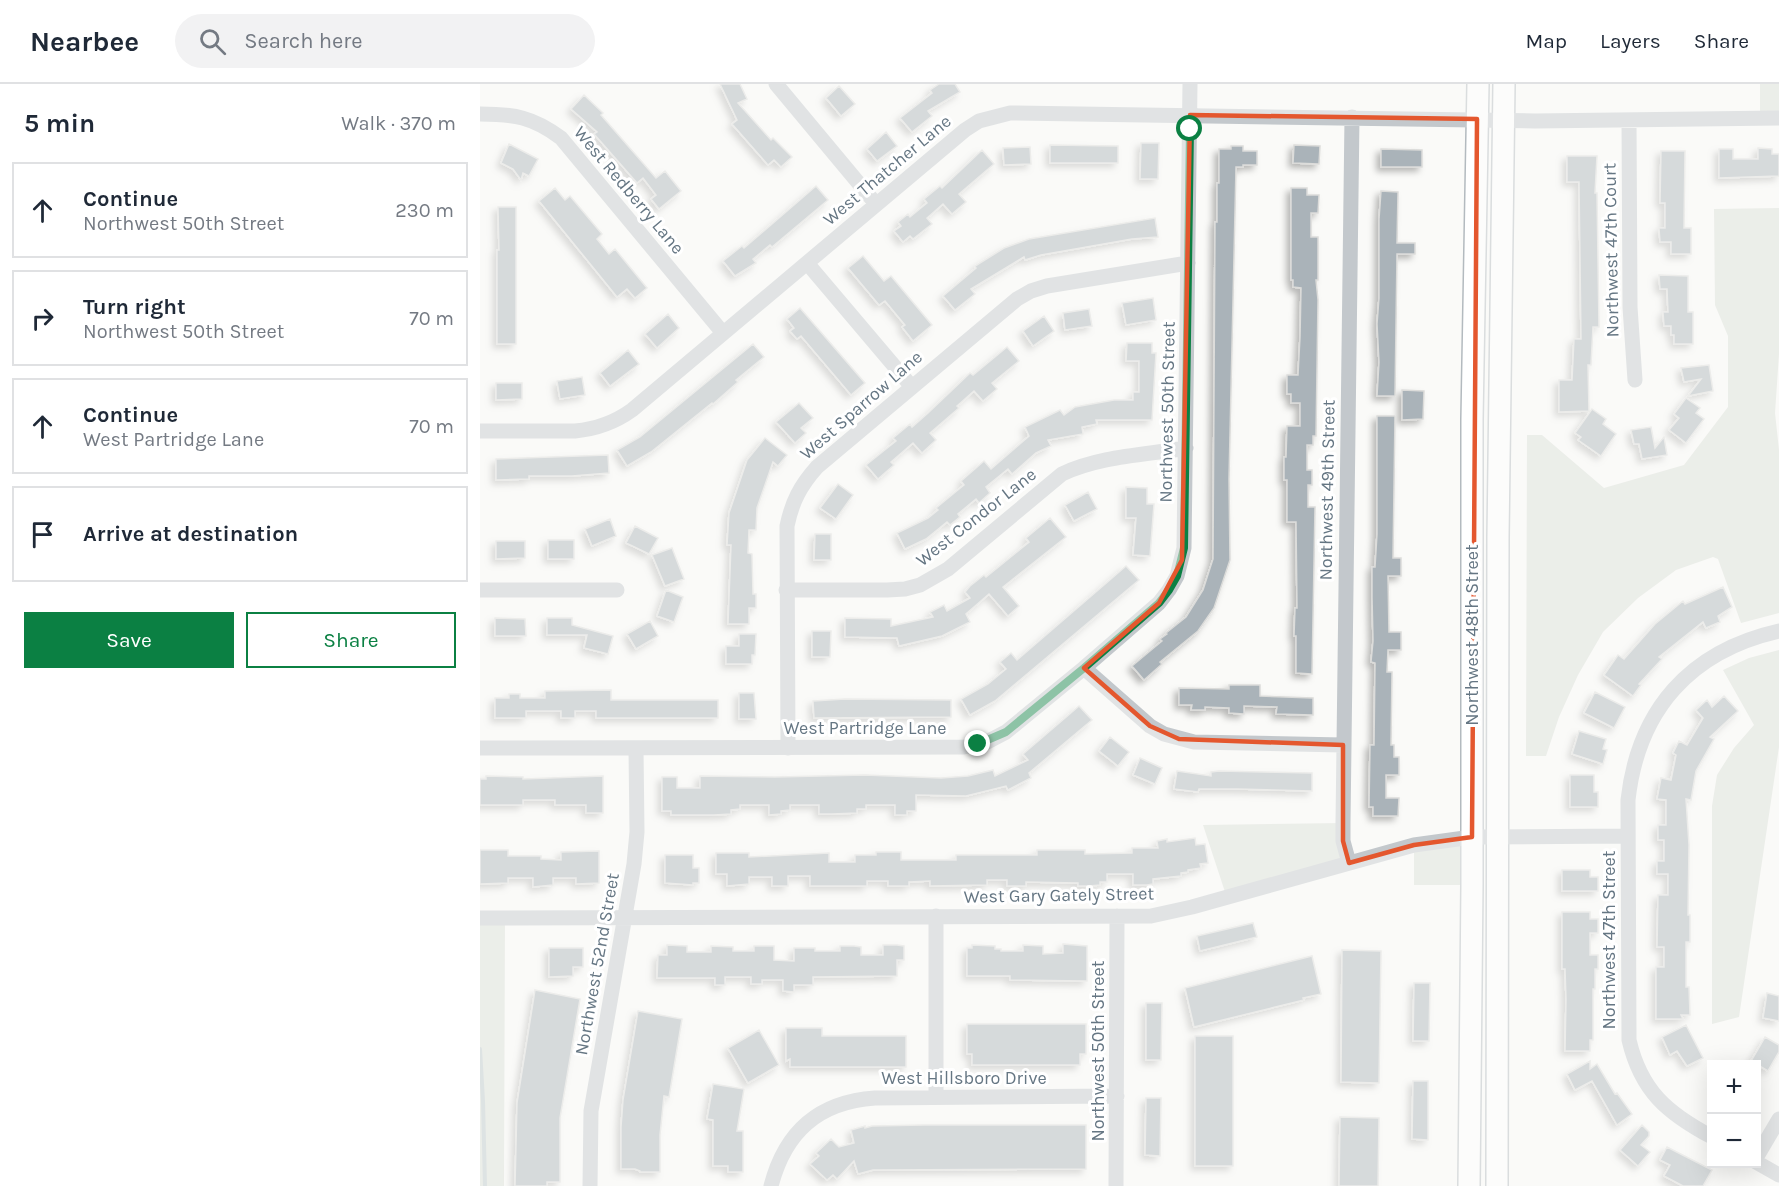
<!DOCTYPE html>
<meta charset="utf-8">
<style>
body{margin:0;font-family:Karla,sans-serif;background:#f2f2f3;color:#1f2937}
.controls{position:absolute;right:18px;bottom:18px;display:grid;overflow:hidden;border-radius:0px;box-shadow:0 6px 24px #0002}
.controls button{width:54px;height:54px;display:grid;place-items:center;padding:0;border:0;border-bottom:2px solid #e0e1e3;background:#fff;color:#1f2937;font:30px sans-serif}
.stop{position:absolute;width:18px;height:18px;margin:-14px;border:4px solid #0b8043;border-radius:50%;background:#fff}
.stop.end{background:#0b8043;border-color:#fff;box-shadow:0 2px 6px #0008}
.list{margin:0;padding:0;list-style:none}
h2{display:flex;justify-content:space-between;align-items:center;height:78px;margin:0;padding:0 24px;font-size:26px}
h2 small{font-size:20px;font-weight:400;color:#747a83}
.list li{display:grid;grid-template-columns:39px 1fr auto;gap:18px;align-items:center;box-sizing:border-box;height:96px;margin:0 12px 12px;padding:0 12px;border:2px solid #e0e1e3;border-radius:0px}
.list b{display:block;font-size:22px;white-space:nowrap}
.list p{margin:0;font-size:20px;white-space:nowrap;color:#747a83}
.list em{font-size:20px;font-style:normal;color:#747a83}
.actions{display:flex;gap:12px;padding:18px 24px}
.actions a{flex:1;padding:14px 0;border:2px solid #0b8043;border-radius:0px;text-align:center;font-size:21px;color:#0b8043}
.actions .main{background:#0b8043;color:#fff}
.icon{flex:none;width:33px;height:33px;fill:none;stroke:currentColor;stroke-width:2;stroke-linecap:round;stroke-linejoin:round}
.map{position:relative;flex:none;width:1299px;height:1102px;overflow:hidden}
header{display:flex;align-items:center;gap:36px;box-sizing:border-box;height:84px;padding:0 30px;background:#fff;border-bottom:2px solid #e0e1e3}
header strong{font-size:28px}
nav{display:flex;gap:33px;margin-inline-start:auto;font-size:21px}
.search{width:420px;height:54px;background:#f2f2f3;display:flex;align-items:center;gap:15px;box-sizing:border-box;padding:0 21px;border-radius:33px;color:#747a83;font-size:22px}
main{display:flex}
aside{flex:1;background:#fff}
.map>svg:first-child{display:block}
</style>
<header>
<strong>Nearbee</strong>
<div class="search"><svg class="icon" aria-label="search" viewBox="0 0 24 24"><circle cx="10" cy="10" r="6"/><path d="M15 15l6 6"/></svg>Search here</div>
<nav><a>Map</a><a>Layers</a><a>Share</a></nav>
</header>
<main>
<aside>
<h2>5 min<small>Walk · 370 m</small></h2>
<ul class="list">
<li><svg class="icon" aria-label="ahead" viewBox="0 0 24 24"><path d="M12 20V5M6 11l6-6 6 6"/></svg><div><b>Continue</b><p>Northwest 50th Street</p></div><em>230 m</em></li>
<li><svg class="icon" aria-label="right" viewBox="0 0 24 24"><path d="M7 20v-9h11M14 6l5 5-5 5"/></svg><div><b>Turn right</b><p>Northwest 50th Street</p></div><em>70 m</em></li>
<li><svg class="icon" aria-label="ahead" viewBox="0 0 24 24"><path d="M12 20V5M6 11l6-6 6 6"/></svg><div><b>Continue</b><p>West Partridge Lane</p></div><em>70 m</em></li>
<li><svg class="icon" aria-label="arrive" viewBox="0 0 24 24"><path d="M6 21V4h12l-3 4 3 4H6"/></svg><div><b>Arrive at destination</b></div></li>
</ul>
<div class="actions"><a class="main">Save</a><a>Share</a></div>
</aside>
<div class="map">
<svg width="1299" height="1102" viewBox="0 0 1299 1102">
<defs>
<filter id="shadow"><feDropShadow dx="-4" dy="4" stdDeviation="3" flood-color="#0004"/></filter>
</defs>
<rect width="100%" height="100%" fill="#fafaf8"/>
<path fill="#dadfd7" d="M1280,0h19v34h-19z
M1299,124v146l-4,59 4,37v163l-38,10 -23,-64 -5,-2 -37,13 -38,28 -35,34 -25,43 -19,42 -13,39h-20l1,-321h15l62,53 80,-23 44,-58v-71l-13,-31 -1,-96z
M1299,566v97l-40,270 -27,7v-218l5,-31 17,-27 20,-23 -31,-55 26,-12z
M863,739l6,40 -122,35 -24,-73z
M992,753v48h-58v-40z
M25,833l-1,269h-24v-268z"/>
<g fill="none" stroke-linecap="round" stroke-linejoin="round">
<path stroke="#bbc7cb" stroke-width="4" d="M0,965l3,52 2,85"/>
</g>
<path fill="#aab3b9" stroke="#dcdcda" stroke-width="1.5" filter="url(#shadow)" d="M240,0h20l7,15 -9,4 33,37 2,-2 19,19 -11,10 -7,-7 -6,5 -36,-41 5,-4z
M459,0h16l5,8 -32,19 4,5 -20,16 -12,-14 32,-25 -2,-3z
M359,2l16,18 -14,12 -15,-18z
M104,11l19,18 -2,2 55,63 9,-7 16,20 -22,18 -8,-10 5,-4 -13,-17 -6,5 -43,-49 3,-2 -26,-23z
M406,48l11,14 -20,15 -10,-12z
M661,59h18l-1,36h-18z
M29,60l29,15 -9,17 -6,-3 -2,7 -8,-11 -12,-6z
M570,61l68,1v17h-68z
M814,61l26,1 -1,18 -26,-1z
M751,62h12v5h14v14h-14v2h-7l-7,312 1,81 -16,48 -16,23 -38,31 2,2 -18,16 -12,-14 30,-25 -2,-2 7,-5 -1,-1 20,-16 17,-27 10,-31 2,-337h2v-39h2v-34h12z
M550,63l1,17 -27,1 -1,-17z
M1278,64l14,1v5h7v22l-60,2v-29h14v10h25z
M901,65l41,1v17h-41z
M502,66l12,14 -35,30 7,8 -14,12 -9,-10 -16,14 5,6 -19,15 -3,-3 -7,6 -9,-11 7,-5 -3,-4 10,-8 2,3 17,-14 -3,-4 16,-13 2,2z
M1181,67h24l-1,77h7v26h-20v-12h-11l-1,-14h6v-25h-5z
M1087,72h30l-2,37h2l2,134h-6l-2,38h-3l1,46 -30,1v-32h13l2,-41h7l-2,-157h-12z
M336,102l12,14 -56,47 -2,-2 -17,14 3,4 -21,13 -12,-15 19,-15 2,2z
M75,104l10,12 5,-4 32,38 -5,5 12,15 6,-5 32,39 -12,10 -8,-9 -10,8 -78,-96z
M811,104h16v7h12l-1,18h-7v24h7v43h-2l2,20 -2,136h-3v9h-6v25h5v15h-4v22h7l-3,167 -16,-1v-37h-2l1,-28h2l-1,-86h-9v-42h-3v-23h2l1,-31h13v-23h-9v-9h-4v-19h11l2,-38 1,-49 -8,-1v-7h-2z
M901,107l17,1 -1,51h18v11h-18l-2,142h-18l2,-34 -2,-38 2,-26v-79z
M18,123h18v137h-19v-94h2z
M675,134l3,19 -26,2 -91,16 -16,5 -1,-3 -53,32 4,5 -20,16 -12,-14 33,-28 -1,-2 29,-18 25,-9z
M383,172l21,25 7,-5 41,49 -19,16 -11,-14 3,-2 -20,-24 -6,4 -31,-37z
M1179,191l29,1v36h5v32h-19v-9h-3v-9h-7l-1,-14h5l-1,-23h-7z
M673,214l3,22 -30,5 -4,-22z
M320,224l65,75 -14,12 -50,-59 -4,3 -7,-8 4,-3 -7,-9z
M609,225l3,17 -27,4 -2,-17z
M188,230l11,14 -22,20 -12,-14z
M564,232l10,15 -21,15 -10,-15z
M647,259h25v10h4l-4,67h-56l1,4 -15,3 1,7 -35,6 3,6 -15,7 -24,21 -4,-5 -22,18 4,6 -11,10 -3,-4 -18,15 2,3 -10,8 -3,-3 -21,17 -21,10 -8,-16 31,-15 10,-8 -2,-2 28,-23 -3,-4 23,-20 7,8 38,-33 -4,-9 35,-17 4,5 11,-8 39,-7h19v-8h6v-31h-13z
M273,260l11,13 -28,23 2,2 -25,22 -1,-1 -61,49 -24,14 -10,-16 23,-13z
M527,263l12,14 -27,22 5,6 -14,12 -9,-10 -17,15 2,2 -29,25 6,7 -14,13 -9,-10 -22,19 3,3 -16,14 -12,-14 30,-24 -3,-3 17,-14 2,3 16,-14 42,-40 3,2z
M148,266l11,14 -29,22 -10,-13z
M1229,281l4,26 -25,5 13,-17 -17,3 -3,-14z
M102,293l3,18 -25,4 -3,-18z
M16,299h26v16l-26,1z
M922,306l22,1 -1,28 -21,1z
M1206,314l14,10 -4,5 8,6 -18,24 -17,-13 10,-12 -5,-4z
M319,319l14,15 -12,10 5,5 -11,10 -19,-21z
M1112,325l14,10 -3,5 13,10 -15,22 -23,-16 3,-3 -6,-4z
M897,332h18l-2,142h8v18h-13l1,56h12v18h-13l-1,22h5l-1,73h3v12h5v18h-13v23h13l-1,18h-25v-9h-4l1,-62h4l1,-82 -4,-1 2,-21 -1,-44v-30h3l2,-33z
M1171,343l4,21 9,-11 3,18 -25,4 -3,-15h-5l-3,-14z
M285,354l22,17 -9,11 -5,-4 -16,46 -1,22h-7l-1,23 4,1 1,40h3v14h-7v16h-21l3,-79h-4l2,-32 18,-53z
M128,371l1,18 -37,3h-43v3l-33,1v-21z
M358,400l15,11 -17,24 -16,-11z
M646,403l21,1v16h7l-4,52 -17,-1 3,-37h-10z
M608,408l9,17 -23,12 -9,-16z
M570,434l16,19 -63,50 16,19 -11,10 -19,-22 -23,20 4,8 -28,14 -43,10 -2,-8 -52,-1v-19l46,1v7l42,-9 -3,-5 14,-7 3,6 23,-13 -5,-6 5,-6 14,-11 2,2 43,-35 -3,-4z
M130,435l6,17 -24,10 -7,-17z
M155,442l23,12 -9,16 -23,-11z
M335,450h16v26h-17z
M68,456h26v19h-26z
M16,457h29v17l-29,1z
M192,464l12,31 -19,7 -13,-31z
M646,482l13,14 -144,121 -25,14 -9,-16 27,-15 18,-15 -6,-7 11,-9 6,7z
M1243,503l9,20 -14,9 2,6 -14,6 -3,-6 -44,35 3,2 -23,25 2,1 -8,11 -29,-21 14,-20 6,4 31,-35 28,-23 2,3z
M186,506l17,7 -9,25 -17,-6z
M15,534l30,1 1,17h-31z
M67,534h25v7l41,11 -5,18 -24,-6 3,-13h-40z
M170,537l8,15 -22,13 -9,-15z
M332,547h19l-1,26h-18z
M259,550h17l-1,21h-3v9h-26v-18h13z
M749,601h31v11l53,2v17l-37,-1 1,-7 -33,-1v8l-15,-1v-5l-24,-1v3h-14l1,-5h-13v-17l50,1z
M131,606v10h107v18h-122v-7h-21v7h-14v-7h-35v7h-31v-20h14v-4h11v4h25v-7z
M1115,608l30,15 -11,21 -30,-15z
M259,609h15l2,26h-17z
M1244,612l14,15 -28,26 4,2 -18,32 -5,29 -5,-1 3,46 -1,70h2v27h-4v45h3l1,28h-9l2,4h-27v-52h8v-20h-7l1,-52h10v-21h-11v-13h7v-21h-6v-15h8v-25l-9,-1 4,-21 10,2 5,-25 -3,-2 6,-12 8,4 16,-27 -7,-8 11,-10 5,7z
M365,615l106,1v17l-137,1 -1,-17z
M599,622l13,14 -63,53 2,5 -23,12 -2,-4 -40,10 -50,-1v16h-9v4h-12v-10h-29v4h-9v4l-25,1h-13v-9h-29v5l-9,1v3l-12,1v-10h-29v4l-9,1v4l-17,1h-43v-4h-9v-34h15v11h23v-12l75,1 90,-2 76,3 27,-2 25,-6 2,6 33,-16 -5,-6z
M1099,647l27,8 -3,10 4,1 -4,14 -31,-10z
M630,653l19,15 -11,14 -19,-15z
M660,674l22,10 -7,16 -22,-9z
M697,687l34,5v-4l8,-1 93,2v18l-75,-2h-38l-1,3 -24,-3z
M1090,691h24v17h4v15h-28z
M6,692l37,1v2l80,-3v37h-17v-8h-31v-5h-32v5h-43v-26h6z
M715,754l1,7 9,-1 3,19 -8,1 1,4 -13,2v2l-7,1v3l-28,3v5l-6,1h-14v-11h-26v8h-7v3l-11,1h-11v-3l-52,-1v4h-19v-6h-20v5l-57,1v-5l-21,1v4h-21v-5h-21v5h-57v-10h-22v10h-16v-9h-23v7l-22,2v-12h-11v-21h33v4l80,-4v9h26v-7h21v-3h25v8h55v-5h81v-5h48v4l47,-1v-5h26l-1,-7 10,-2v3z
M0,766h28v6h33v3l20,1v-8l38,-1v32l-23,1v-6h-23v7l-20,2v-9h-25v5l-28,1z
M185,771h28v13h6v15h-6v2l-28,-2z
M1082,786h28v7h8v14h-36z
M1082,828h28v7h8v14h-8v22h8v14h-3v20h-2v51h-3v11h-25l1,-52 -1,-30h-3z
M773,839l4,14 -57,14 -3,-15z
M583,860l24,2v35l-77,-1v-4h-43v-28h5v-3l23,1v3h6v2h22v-6l20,1v8l20,-1z
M187,861l20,1v6h24v-6l22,1v4h21v-5h20v14l20,1v-13h21v3h25v-5h14l7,1v8h22v-10h14l7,1v14h-7v16l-84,1v8h-19v7l-11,-1v-11h-21v4h-11v-7h-26v8h-10v-7h-58l1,-23h9z
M69,864h34v19h-10v9l-24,1z
M862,866l39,1 -2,132 -38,-1z
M832,872l9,38 -18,4 1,2 -110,27 -9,-39z
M934,899h16l-1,58h-16z
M55,906l45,9 -20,119v64h-13v4h-32l2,-83z
M1287,909l12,3v25l-16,-3z
M666,919h16l-1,57h-15z
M158,927l44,8 -13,78 -5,-1 -4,39v37h-20v-1l-5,-2h-14v-42l2,-27z
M487,940h119v30h-6v11h-108v-11h-5z
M1206,941l17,33 -16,8 -10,-15 -7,4 -8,-18z
M306,944h36v8h84v31h-116v-8l-4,2z
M279,946l20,35 -31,18 -20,-35z
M715,952h38v130h-38z
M1285,953l14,8v7l-11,19 -17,-10z
M1110,977v8l7,-5 18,30 2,-1 15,21 -15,11 -25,-44 -17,9 -8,-16z
M933,997h15v59l-16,-1z
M233,1000l31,5 -7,42h6v41h-15v-6h-15v-46l-6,-1z
M666,1014h15l-1,58 -15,-1z
M860,1033l39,1 -1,68h-39z
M444,1041h162v44l-213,1 -15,4 -4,-13 -17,18 -4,-4 -6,5 -17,-16 9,-8 -3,-3 15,-14 8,8 15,-4 -3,-13 14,-4v2l7,-2z
M1162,1041l7,7v4l-8,9 9,7 -12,14 -18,-16z
M1187,1063l45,23 -9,16h-20l-19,-10 6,-11 -10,-5z"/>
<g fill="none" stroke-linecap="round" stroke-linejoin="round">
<defs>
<path id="secondary" d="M989,1102l3,-301v-466l6,-335
M1017,1102l1,-649 6,-453"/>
</defs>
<use href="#secondary" stroke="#b3babf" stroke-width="24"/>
<path stroke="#c3c8cc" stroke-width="15" d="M296,0l100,120
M0,30c34,0 53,3 81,24l162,195
M1149,36l1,187 5,73
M327,179l105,124
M0,347h95c22,-2 39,-8 57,-21l333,-280 14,-9 31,-8 525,8 244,-3
M0,506h137
M306,506h101l18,-1 15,-4 28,-16 114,-95c38,-18 83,-19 124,-26
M604,584l66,58 14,8 30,8 149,3
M0,664l484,-1 23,-5 19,-10 78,-64 75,-65 10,-13 8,-14 7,-28 6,-464
M308,664l-1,-222c5,-24 13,-40 30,-59l200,-168 14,-8 16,-5 141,-23
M869,779l-6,-22v-18l9,-706
M0,834l671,-2 41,-9 222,-62 58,-8 156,-1
M456,1013v-181
M1232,1053c-45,-24 -71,-46 -83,-97l-1,-240c10,-90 62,-149 151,-169
M1276,1074l23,-39
M1276,1078l23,13
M110,1102l1,-75 43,-247 3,-32 -1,-83
M291,1102c14,-54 47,-84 104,-88l242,-2
M636,1102l1,-270"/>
<use href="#secondary" stroke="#fff" stroke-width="21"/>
</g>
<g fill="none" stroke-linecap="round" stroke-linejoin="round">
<path stroke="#0b8043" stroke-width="8" d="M498,660l28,-12 78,-64 75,-65 10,-13 8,-14 7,-28 6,-419"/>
</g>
<path d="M0 0H1299V1102H0ZM710,31l287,4 -5,718 -58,8 -65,18 -6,-22v-96l-164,-6 -29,-13 -66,-58 75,-65 23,-43z" fill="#fafaf8" fill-opacity=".55" fill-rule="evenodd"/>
<path fill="none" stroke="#e4572e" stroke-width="4.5" stroke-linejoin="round" d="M710,31l287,4 -5,718 -58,8 -65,18 -6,-22v-96l-164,-6 -29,-13 -66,-58 75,-65 23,-43z"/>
<g text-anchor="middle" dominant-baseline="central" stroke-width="6" stroke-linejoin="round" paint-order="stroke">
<g font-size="18" fill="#657683" stroke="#fff">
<text transform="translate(407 86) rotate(-40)">West Thatcher Lane</text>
<text transform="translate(149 106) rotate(50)">West Redberry Lane</text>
<text transform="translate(1131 166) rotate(-91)">Northwest 47th Court</text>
<text transform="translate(381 321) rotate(-41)">West Sparrow Lane</text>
<text transform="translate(687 328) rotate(-89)">Northwest 50th Street</text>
<text transform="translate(847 406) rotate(-89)">Northwest 49th Street</text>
<text transform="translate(496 433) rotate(-38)">West Condor Lane</text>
<text transform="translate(992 551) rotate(-90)">Northwest 48th Street</text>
<text x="385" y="644">West Partridge Lane</text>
<text transform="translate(579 811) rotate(-1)">West Gary Gately Street</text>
<text transform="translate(1129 856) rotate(-90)">Northwest 47th Street</text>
<text transform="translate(117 880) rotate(-80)">Northwest 52nd Street</text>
<text transform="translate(618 967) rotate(-90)">Northwest 50th Street</text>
<text x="484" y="994">West Hillsboro Drive</text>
</g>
</g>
</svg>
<div class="controls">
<button>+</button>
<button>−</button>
</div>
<div class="stop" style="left:710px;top:45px"></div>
<div class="stop end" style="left:498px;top:660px"></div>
</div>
</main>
